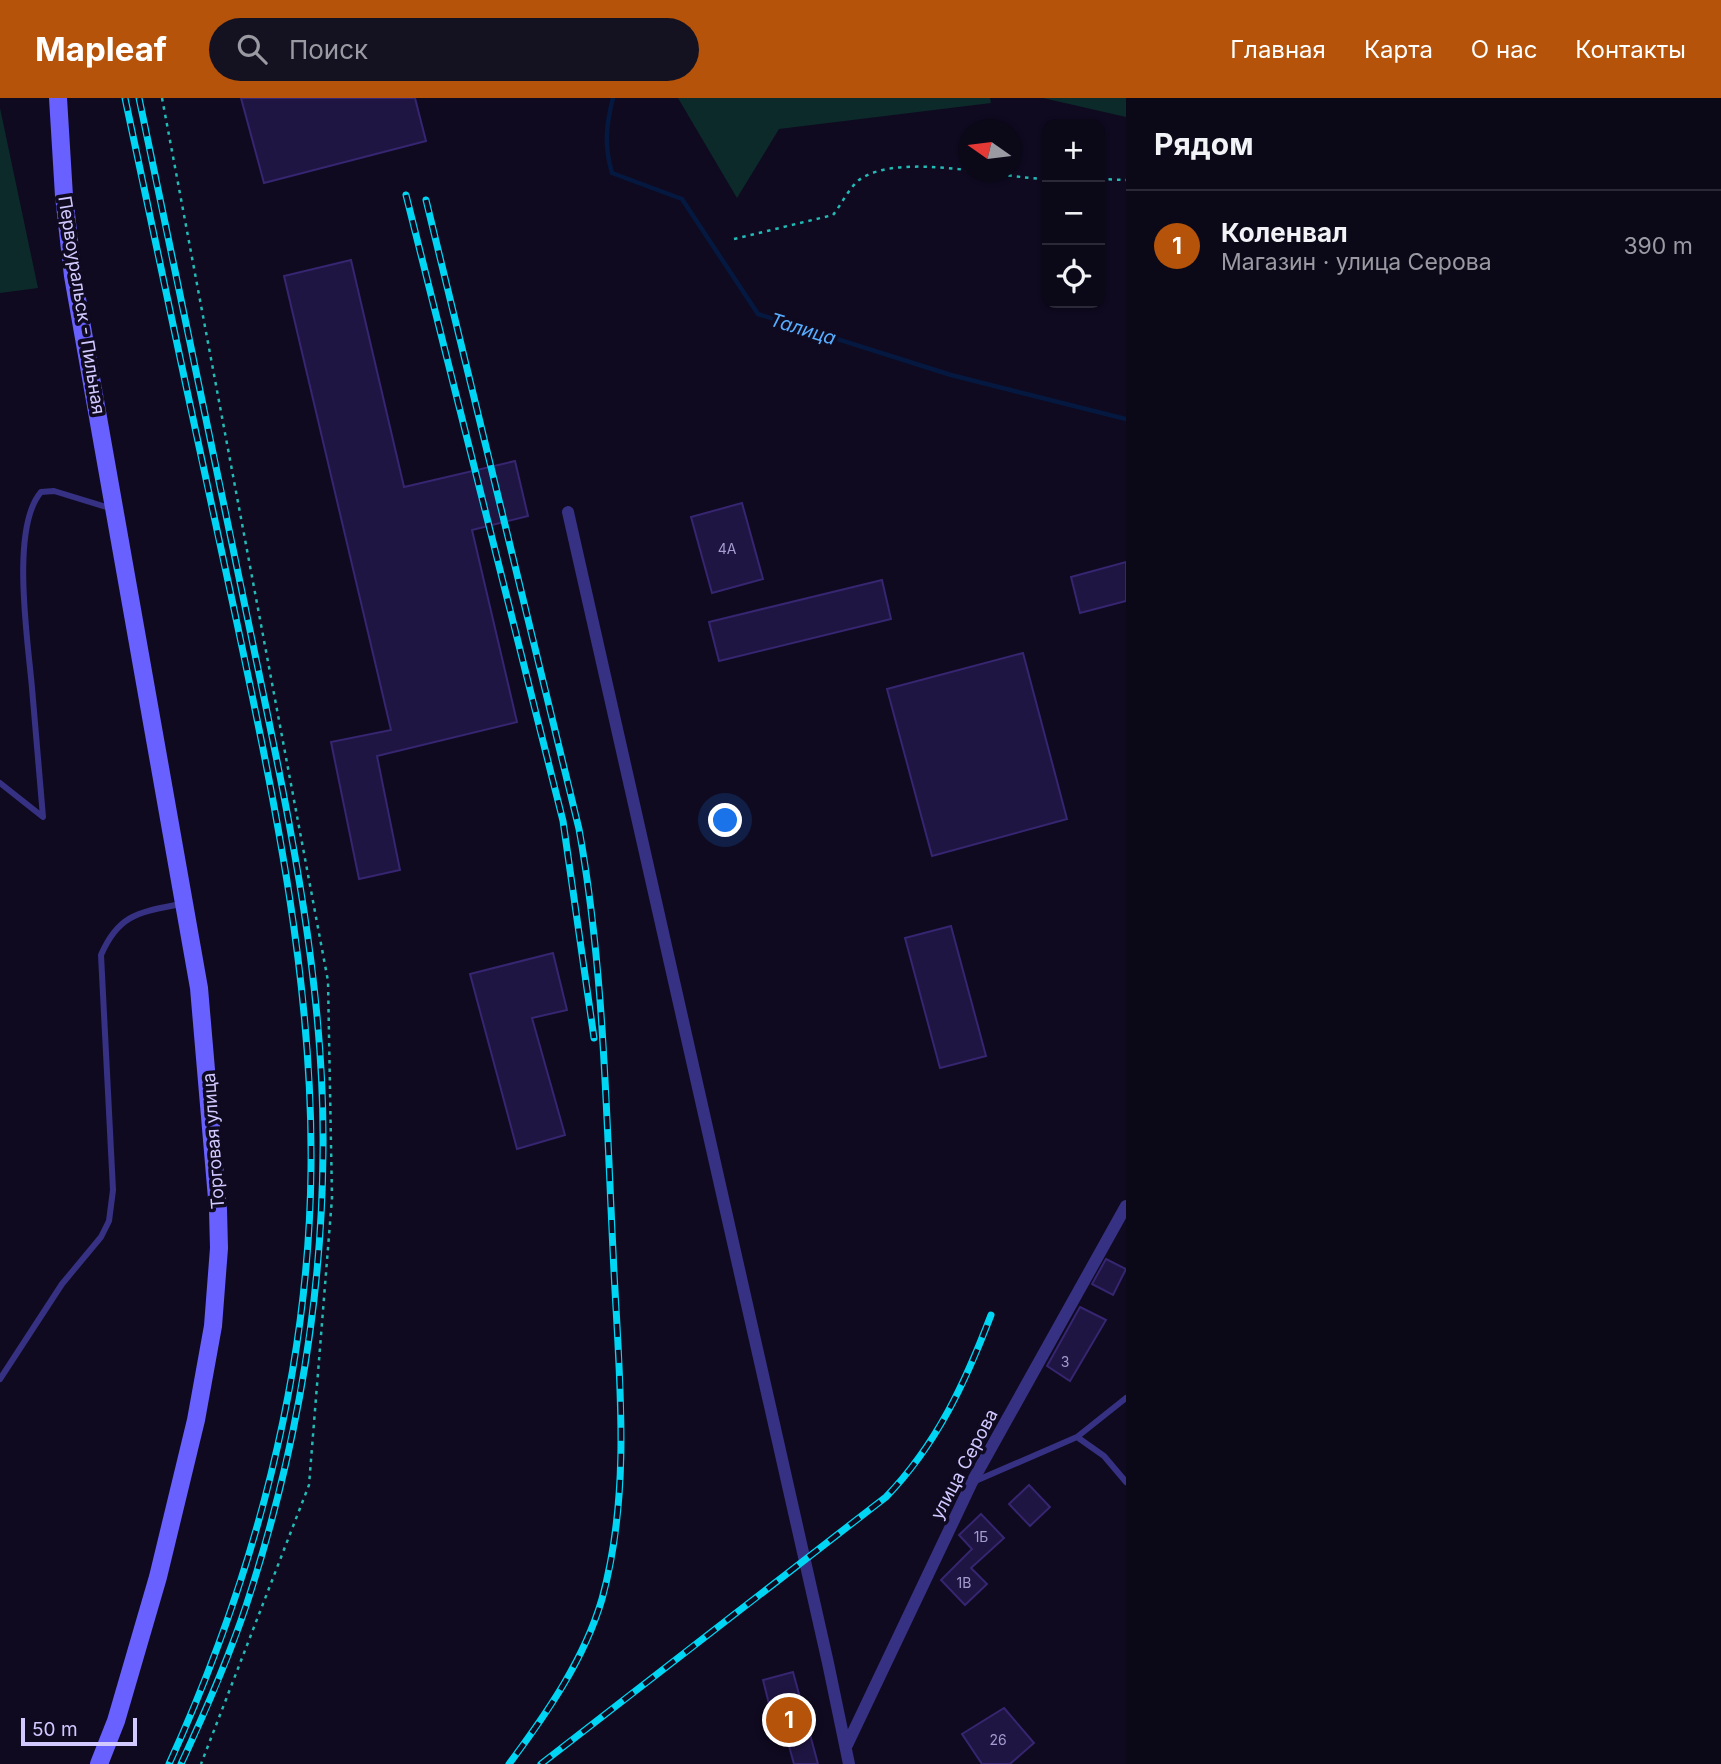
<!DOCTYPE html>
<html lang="ru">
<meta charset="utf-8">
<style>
body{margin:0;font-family:Inter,sans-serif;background:#141121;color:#f1f3f6}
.controls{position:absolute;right:21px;top:21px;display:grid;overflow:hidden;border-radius:14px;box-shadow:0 2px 5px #0004}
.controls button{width:63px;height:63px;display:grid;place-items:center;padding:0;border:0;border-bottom:2px solid #2b2937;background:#0b0818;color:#f1f3f6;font:35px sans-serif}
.compass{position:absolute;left:958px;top:21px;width:63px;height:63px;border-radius:50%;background:#0b0818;box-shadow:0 2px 5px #0004;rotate:284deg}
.scale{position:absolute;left:21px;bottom:18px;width:116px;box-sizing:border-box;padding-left:7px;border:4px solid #d1c9ff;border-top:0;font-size:19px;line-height:24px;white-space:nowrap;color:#d1c9ff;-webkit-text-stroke:5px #0f0a20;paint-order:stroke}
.you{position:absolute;left:726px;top:723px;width:24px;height:24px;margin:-18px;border:5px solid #fff;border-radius:50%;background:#1a73e8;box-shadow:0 0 0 10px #1a73e833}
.badge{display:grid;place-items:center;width:46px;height:46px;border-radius:50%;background:#b45309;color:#fff;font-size:23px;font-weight:700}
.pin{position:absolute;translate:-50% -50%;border:4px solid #fff;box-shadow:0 2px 7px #0006}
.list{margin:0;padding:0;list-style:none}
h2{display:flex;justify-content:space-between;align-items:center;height:91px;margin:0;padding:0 28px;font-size:30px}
h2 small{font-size:23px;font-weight:400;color:#9a9aa2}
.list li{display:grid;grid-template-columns:46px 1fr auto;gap:21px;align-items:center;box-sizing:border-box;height:112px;padding:0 28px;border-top:2px solid #2b2937}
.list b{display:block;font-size:26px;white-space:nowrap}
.list p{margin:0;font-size:23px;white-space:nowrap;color:#9a9aa2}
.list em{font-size:23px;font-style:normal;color:#9a9aa2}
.icon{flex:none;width:38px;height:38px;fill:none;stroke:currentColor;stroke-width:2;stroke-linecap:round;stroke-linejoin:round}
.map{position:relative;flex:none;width:1126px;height:1666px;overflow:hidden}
header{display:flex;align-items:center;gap:42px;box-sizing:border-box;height:98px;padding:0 35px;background:#b45309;color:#fff}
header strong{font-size:33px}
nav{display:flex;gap:38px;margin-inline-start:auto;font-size:24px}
.search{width:490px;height:63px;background:#141121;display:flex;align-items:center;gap:18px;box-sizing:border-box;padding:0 24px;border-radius:38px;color:#9a9aa2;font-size:26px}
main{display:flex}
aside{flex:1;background:#0b0818}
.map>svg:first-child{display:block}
</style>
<header>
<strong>Mapleaf</strong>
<div class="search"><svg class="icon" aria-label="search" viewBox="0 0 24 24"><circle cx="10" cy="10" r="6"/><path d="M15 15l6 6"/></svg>Поиск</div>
<nav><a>Главная</a><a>Карта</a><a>О нас</a><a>Контакты</a></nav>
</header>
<main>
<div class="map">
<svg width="1126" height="1666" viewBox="0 0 1126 1666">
<rect width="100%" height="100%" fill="#0f0a20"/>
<path fill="#0d2a2a" d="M678,0h312l1,5 -212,26 -42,69z
M1043,0h83v19z
M0,10l38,180 -38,5z"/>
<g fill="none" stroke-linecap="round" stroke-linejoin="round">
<path stroke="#05183f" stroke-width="4.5" d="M613,0c-7,27 -9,48 -1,75l70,26 76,115 193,61 175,44"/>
</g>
<path fill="#1f1542" stroke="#362570" stroke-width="2" d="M241,0h174l11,43 -162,42z
M351,162l53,227 111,-26 13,55 -56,14 45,192 -140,34 23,114 -41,9 -28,-137 60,-12 -107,-454z
M742,405l21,76 -51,14 -21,-76z
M1126,464v39l-46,12 -9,-36z
M882,482l9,39 -172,42 -10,-39z
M1023,555l44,166 -135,37 -45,-167z
M951,828l35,130 -46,12 -35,-130z
M553,855l14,57 -35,8 33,117 -48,14 -47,-175z
M1106,1161l20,10 -13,26 -21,-11z
M1080,1209l26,13 -36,61 -23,-15z
M1029,1387l21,22 -20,19 -21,-22z
M981,1416l23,24 -33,30 16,16 -22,21 -24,-25 31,-31 -13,-14z
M793,1574l25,92h-24l-16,-58 -8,2 -7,-28z
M1004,1610l30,35 -24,21h-28l-20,-30z"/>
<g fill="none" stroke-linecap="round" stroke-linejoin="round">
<path stroke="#22bab5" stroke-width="2.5" stroke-dasharray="3.5 5" stroke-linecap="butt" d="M162,0l166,883 4,217 -23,287 -108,279
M1100,81l26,1
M734,141l99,-24c8,-10 16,-27 26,-35 40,-29 139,-2 188,-1"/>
<path stroke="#363183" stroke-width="6" d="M0,685l43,34c-4,-43 -7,-86 -11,-129 -4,-47 -22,-160 9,-196l13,-1 59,18
M0,1281l62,-95 39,-47 8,-16 4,-31 -12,-235c18,-42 40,-43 80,-51
M1077,1339l49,-39
M973,1384l104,-45 27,19 22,26"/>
<path stroke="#363183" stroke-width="12" d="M568,414l260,1151 21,101
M847,1647l125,-263 154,-276"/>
<path stroke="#6860ff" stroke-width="18" d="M58,0l6,98 9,80 126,712 19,222 1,38 -6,78 -17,94 -38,157 -42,144 -17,43"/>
<defs>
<path id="rail" d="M125,0c36,170 72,341 109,511 39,185 79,369 77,559 -2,206 -57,410 -142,596
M139,0c37,179 75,358 112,537 35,169 74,342 72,516 -1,154 -29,309 -77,455 -18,54 -41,106 -65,158
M406,97l157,626 31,217
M426,102l153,629c25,139 27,281 34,422 5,116 20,235 -11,348 -18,61 -55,114 -93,165
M541,1666l345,-267c51,-53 79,-114 105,-182"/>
</defs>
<use href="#rail" stroke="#00d6f4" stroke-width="7"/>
<use href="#rail" stroke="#0f0a20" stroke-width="4.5" stroke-dasharray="13" stroke-linecap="butt"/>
</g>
<g text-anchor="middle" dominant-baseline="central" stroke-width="7" stroke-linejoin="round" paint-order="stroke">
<g font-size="14" fill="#a49cd0">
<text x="727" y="450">4А</text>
<text x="1065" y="1263">3</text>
<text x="981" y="1438">1Б</text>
<text x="964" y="1484">1В</text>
<text x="998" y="1641">26</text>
</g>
<g font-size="18" fill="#d1c9ff" stroke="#0f0a20">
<text transform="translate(82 207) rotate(81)">Первоуральск - Пильная</text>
<text transform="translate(213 1043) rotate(-94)">Торговая улица</text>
<text transform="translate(964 1366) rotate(-62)">улица Серова</text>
</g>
<g font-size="19" font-style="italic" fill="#57adff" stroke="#0f0a20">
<text transform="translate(803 231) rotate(17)">Талица</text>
</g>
</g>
</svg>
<div class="controls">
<button>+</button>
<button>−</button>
<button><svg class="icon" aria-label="locate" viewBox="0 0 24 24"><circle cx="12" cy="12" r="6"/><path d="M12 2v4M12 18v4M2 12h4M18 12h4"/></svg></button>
</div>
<svg class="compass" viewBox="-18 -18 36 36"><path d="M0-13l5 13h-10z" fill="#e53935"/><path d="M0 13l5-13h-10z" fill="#9a9aa2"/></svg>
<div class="scale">50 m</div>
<div class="you"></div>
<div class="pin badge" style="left:789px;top:1622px">1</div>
</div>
<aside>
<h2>Рядом<small></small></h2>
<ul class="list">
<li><span class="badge">1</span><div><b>Коленвал</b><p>Магазин · улица Серова</p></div><em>390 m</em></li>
</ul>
</aside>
</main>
